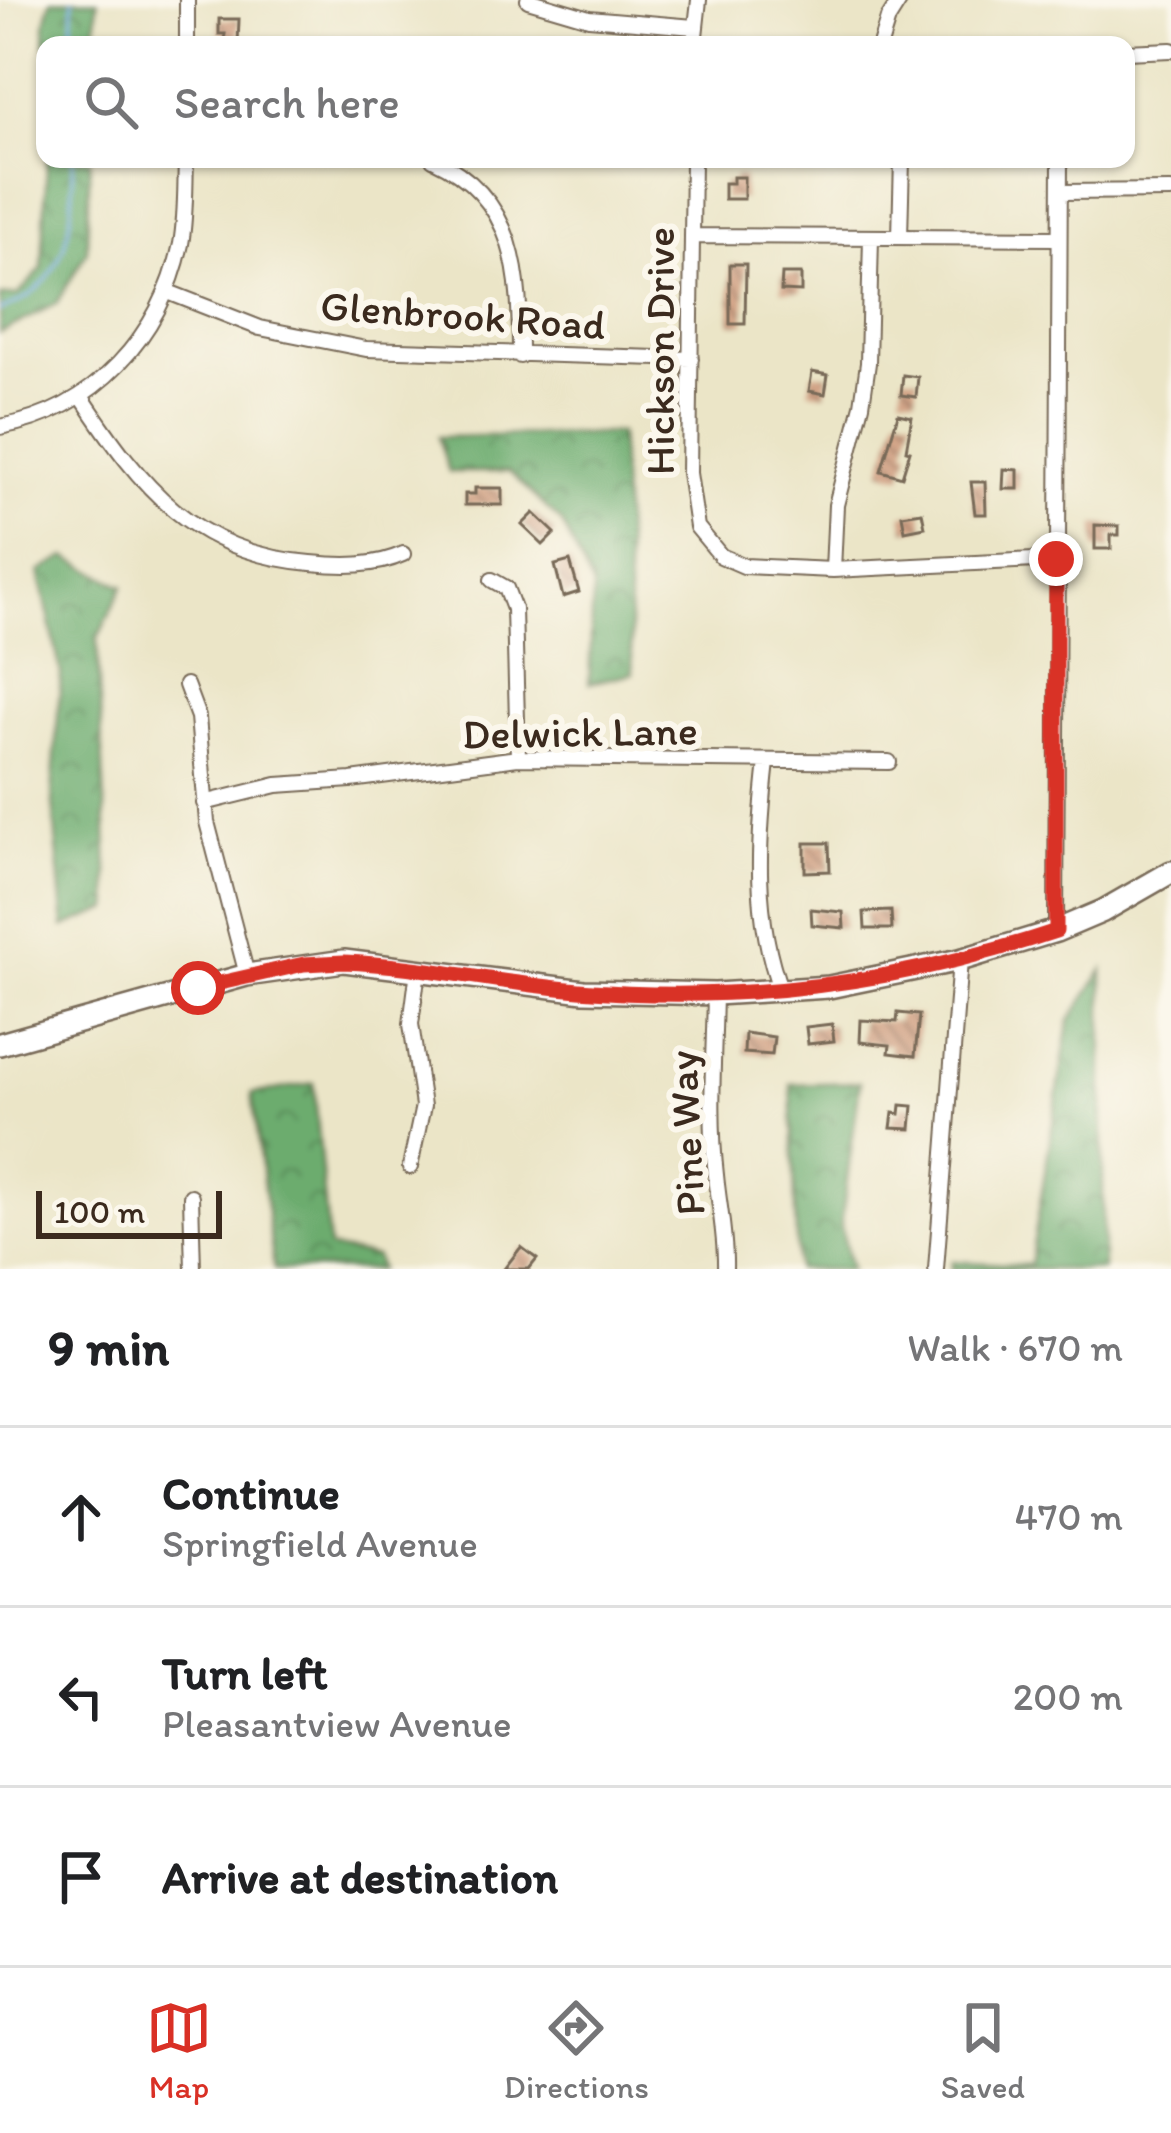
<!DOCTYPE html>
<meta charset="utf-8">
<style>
body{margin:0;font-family:Itim,sans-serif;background:#f6f6f6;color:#202124}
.scale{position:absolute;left:36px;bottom:30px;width:186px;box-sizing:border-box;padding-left:12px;border:6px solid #3b2a1e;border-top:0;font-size:33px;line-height:42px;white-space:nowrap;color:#3b2a1e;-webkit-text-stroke:9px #fbf7ec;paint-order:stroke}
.stop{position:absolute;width:36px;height:36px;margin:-27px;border:9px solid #d93025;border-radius:50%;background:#fff}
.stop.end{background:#d93025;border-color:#fff;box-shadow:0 3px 12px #0008}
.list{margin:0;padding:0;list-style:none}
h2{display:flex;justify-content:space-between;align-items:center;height:156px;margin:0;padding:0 48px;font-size:51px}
h2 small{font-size:39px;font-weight:400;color:#757577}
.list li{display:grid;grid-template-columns:78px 1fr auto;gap:36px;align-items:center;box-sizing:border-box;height:180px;padding:0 48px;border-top:3px solid #e0e0e0}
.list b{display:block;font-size:45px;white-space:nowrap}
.list p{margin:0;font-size:39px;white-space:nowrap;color:#757577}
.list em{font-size:39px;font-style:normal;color:#757577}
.icon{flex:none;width:66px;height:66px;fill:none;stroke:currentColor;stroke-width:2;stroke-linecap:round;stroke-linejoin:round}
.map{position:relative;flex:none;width:1171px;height:1269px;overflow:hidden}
.search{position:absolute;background:#fff;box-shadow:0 3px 9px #0004;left:36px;right:36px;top:36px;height:132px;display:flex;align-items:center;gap:30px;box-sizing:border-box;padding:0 42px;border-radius:24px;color:#757577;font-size:45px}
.sheet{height:696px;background:#fff}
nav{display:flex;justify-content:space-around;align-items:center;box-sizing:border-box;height:168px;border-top:3px solid #e0e0e0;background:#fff;font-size:33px;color:#757577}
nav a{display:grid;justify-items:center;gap:6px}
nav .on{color:#d93025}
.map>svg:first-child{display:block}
</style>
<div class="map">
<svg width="1171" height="1269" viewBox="0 0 1171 1269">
<defs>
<pattern id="forest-crowns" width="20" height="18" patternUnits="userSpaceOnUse" patternTransform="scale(3)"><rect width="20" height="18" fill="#6cac6e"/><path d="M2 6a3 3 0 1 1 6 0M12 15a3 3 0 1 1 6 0" fill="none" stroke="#5a8c5a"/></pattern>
<pattern id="building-back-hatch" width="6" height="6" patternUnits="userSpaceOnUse" patternTransform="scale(3)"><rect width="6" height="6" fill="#d3a588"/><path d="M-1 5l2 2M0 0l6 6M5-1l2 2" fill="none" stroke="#ac876f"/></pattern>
</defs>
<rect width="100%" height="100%" fill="#fbf7ec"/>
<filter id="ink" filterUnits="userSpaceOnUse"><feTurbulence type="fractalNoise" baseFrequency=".00833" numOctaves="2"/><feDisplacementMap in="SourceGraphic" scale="24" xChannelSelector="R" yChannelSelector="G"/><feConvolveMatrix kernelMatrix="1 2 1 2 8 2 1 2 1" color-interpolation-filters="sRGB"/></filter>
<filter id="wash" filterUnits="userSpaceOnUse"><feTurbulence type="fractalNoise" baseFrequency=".004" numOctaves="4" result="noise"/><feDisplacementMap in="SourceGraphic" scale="48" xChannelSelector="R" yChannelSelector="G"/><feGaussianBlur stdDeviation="2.7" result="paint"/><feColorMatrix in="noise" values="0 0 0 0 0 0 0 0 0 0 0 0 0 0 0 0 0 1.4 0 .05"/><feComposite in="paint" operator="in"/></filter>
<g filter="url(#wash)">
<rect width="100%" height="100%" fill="#ebe5c7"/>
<path fill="url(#forest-crowns)" stroke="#546b46" stroke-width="3" d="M51,0h47l-4,45h-49v-23z
M47,159h43l-3,92 -30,52 -57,30v-37l18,-1 24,-27z
M619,433l14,240 -44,10 4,-95 -31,-65 -53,-51h-60l-11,-35z
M66,557l57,29 -26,54 13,269 -46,18 -12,-134 9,-120 -22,-101z
M1103,970v299h-152l1,-8 78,4 39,-243z
M860,1082l-19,144 10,43h-54l-6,-185z
M314,1083l15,165 47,9 4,12h-106l-22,-175z"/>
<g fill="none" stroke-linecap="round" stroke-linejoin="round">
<path stroke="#76ace4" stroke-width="3" d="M72,45l1,-45
M0,310c69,-22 74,-89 73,-151"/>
</g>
<g id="blocks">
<path fill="url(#building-back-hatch)" d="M219,19h20l-1,25h-14l1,-10h-6z
M733,177h11v22h-20v-16h9z
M730,264h16l-1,60h-15z
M782,274h19v18l-20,-1z
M812,372l16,3 -3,19 -16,-3z
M903,375l15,2 -2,20 -15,-2z
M898,414l14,3 -6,33 4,1 -8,26 -21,-6z
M1004,469l14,1v19h-15z
M971,482h14l1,32h-11z
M475,488h27v17h-37v-11h10z
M922,512l3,15 -20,4 -3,-16z
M534,513l21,20 -12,12 -21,-20z
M1095,525l24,1v9h-8v14h-16z
M570,561l9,31 -16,5 -8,-32z
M805,843h24l1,28 -25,1z
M811,909l32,3 1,16 -32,-3z
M891,911l1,18h-27l-1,-17z
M898,1013l21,2 -4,41 -26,-3 1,-8 -30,-3 1,-22 36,2z
M832,1024l2,17 -26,3 -2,-17z
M745,1033l29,4 -2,18 -28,-2z
M901,1105l12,1 -2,23 -20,-1 2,-15 7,1z
M521,1247l16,12 -8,10h-25z"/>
</g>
</g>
<g filter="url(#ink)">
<use href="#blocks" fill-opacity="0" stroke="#796b59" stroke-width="3"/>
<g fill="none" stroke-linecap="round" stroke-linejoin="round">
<defs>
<path id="street" d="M528,0l61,18 105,9
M187,45v-45
M694,45l5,-45
M880,45l8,-26 12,-19
M1126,52l45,-2
M433,159c85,39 87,117 87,197
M693,159l-4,314 8,54 24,29 23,10 89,4 223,-11
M1060,192l111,-1
M692,236l366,2
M900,237l2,-78
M168,292l92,36 106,21 325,10
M81,396c60,91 112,157 230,167 31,3 64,4 92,-9
M0,427c95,-17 161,-91 181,-183 5,-28 4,-57 5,-85
M833,570l3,-65 26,-100 6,-42 3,-126
M492,580l14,8 8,21 4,149
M186,685l12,32 9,105 40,153
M767,762c-9,79 -14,154 14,229
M204,803l73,-18 74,-5 167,-22 371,4
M1056,931l4,-772
M715,994c-1,60 -6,121 1,181 3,32 10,62 9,94
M410,1167l13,-61 -12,-82 7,-54
M191,1196l2,73
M936,1269l24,-309"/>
<path id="primary" d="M0,1044l247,-69 97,-14 240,30 131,3 114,-7 131,-27 96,-29 47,-20 68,-39"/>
</defs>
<use href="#street" stroke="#796b59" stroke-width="18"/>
<use href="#primary" stroke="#796b59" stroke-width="26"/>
<use href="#street" stroke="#fff" stroke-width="14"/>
<use href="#primary" stroke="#fff" stroke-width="21"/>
</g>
</g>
<g fill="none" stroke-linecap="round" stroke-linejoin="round" filter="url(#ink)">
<path stroke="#d93025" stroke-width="15" d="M198,988l106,-24 40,-2c78,3 156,22 235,28 163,14 322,-7 477,-59v-372"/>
</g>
<g text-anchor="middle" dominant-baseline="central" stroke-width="12" stroke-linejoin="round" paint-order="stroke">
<g font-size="42" fill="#3b2a1e" stroke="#fbf7ec">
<text transform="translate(463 315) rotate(4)">Glenbrook Road</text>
<text transform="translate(659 351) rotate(-90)">Hickson Drive</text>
<text transform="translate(580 732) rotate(-1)">Delwick Lane</text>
<text transform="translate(686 1133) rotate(-93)">Pine Way</text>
</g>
</g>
</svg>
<div class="scale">100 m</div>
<div class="stop" style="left:198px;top:988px"></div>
<div class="stop end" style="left:1056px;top:559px"></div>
<div class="search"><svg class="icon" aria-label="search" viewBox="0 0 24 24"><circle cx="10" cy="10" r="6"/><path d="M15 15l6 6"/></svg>Search here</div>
</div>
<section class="sheet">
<h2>9 min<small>Walk · 670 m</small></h2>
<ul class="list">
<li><svg class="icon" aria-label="ahead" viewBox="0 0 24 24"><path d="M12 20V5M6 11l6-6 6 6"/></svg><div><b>Continue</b><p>Springfield Avenue</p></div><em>470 m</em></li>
<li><svg class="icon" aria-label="left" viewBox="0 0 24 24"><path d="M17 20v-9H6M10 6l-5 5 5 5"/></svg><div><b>Turn left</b><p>Pleasantview Avenue</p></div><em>200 m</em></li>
<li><svg class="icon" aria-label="arrive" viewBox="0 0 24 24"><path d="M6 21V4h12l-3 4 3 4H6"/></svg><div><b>Arrive at destination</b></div></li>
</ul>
</section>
<nav>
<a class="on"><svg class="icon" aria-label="map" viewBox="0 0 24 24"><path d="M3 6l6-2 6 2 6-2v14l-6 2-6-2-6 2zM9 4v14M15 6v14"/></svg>Map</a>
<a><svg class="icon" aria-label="directions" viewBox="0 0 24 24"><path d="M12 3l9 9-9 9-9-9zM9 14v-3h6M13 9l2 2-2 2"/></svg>Directions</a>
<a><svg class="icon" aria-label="saved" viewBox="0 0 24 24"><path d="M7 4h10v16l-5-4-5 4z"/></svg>Saved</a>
</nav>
